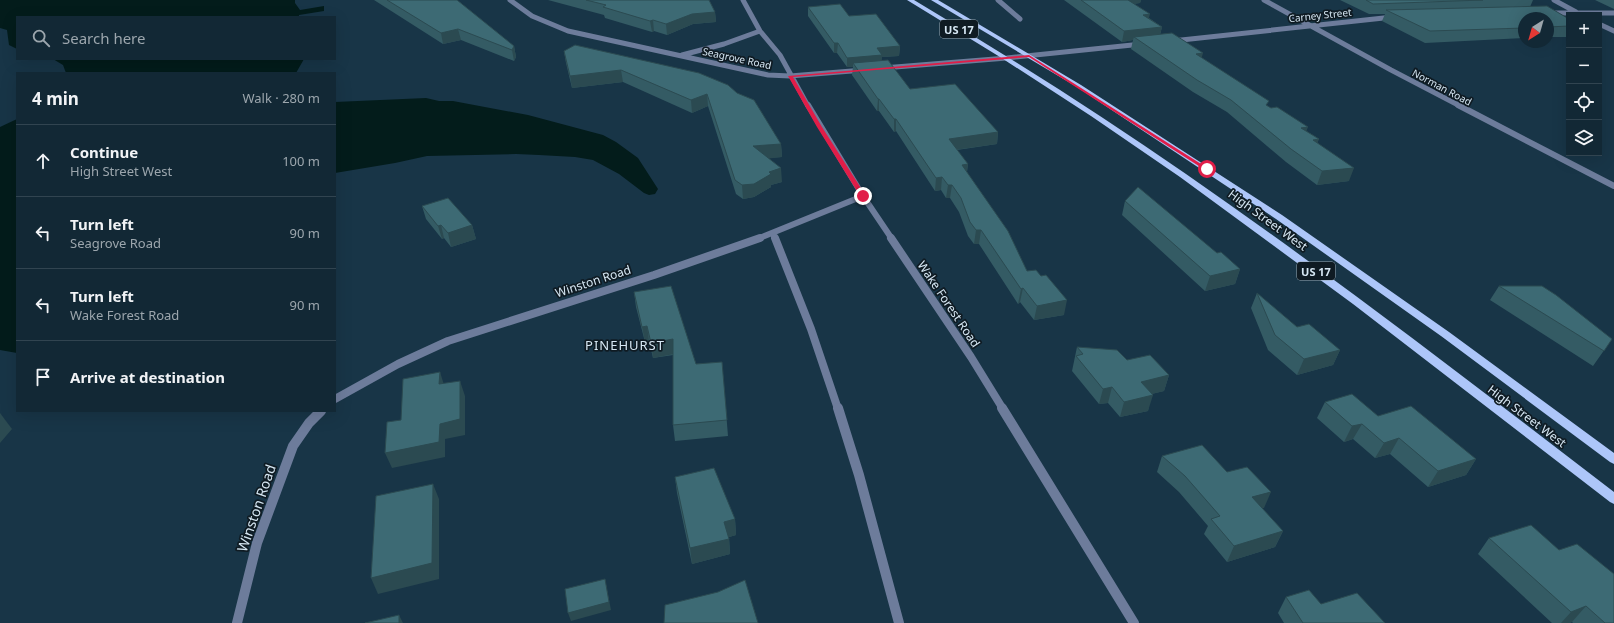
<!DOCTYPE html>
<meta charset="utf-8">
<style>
body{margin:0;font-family:"Noto Sans",sans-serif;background:#1b303d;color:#f1f3f6}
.controls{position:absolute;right:12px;top:12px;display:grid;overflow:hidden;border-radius:0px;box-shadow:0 4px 16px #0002}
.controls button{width:36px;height:36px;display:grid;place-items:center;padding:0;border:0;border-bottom:1px solid #314450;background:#122835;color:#f1f3f6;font:20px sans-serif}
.compass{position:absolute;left:1518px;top:12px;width:36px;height:36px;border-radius:50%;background:#122835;box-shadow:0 4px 16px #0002;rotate:217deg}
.stop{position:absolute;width:12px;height:12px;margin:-9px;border:3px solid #e11d48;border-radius:50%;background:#fff}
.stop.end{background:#e11d48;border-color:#fff;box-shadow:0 1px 4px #0008}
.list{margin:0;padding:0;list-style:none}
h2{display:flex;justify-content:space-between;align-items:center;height:52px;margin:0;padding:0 16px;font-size:17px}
h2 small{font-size:13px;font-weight:400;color:#9ca6ad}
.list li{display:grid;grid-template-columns:26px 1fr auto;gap:12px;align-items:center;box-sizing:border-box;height:72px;padding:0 16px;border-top:1px solid #314450}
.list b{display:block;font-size:15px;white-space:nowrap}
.list p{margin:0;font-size:13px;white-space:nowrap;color:#9ca6ad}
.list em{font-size:13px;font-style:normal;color:#9ca6ad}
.icon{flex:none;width:22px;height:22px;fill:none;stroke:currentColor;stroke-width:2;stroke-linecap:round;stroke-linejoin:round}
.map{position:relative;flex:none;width:1614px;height:623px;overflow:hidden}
.search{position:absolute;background:#122835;box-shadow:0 4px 16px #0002;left:16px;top:16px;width:320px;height:44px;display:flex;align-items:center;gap:10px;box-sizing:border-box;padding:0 14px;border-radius:0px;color:#9ca6ad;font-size:15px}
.panel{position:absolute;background:#122835;box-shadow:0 4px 16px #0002;left:16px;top:72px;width:320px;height:340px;border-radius:0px}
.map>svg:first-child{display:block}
</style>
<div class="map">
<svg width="1614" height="623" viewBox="0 0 1614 623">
<rect width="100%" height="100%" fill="#183547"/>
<path fill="#031c1b" d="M0,0h295v3l5,7 24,-4v5l-25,4v2h-282v32l-8,-4 -2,-15 -7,-2z
M53,59h251l-8,14h-230l-3,-8z
M426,98l13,3h14l75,14 75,20 13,7 22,16 20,31 -3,5 -6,1 -5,-2 -25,-19 -26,-14 -18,-3 -36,-2 -23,-1 -89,2 -32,7 -60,10v-71z
M17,119v234l-17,-3v-223z"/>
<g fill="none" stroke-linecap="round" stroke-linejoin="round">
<path stroke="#6d7c9b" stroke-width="5" d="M510,0l22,16 36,15 200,44 22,1 74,-6
M743,0l17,31 20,24 28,51
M998,0l22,19
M1264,0l127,70 69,36
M1554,0l22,12
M1548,13h66
M1599,24l15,7
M1172,41l221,-24
M682,55l42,-11 36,-13
M883,68l124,-10 135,-14"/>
<path stroke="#6d7c9b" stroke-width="6" d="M808,105l55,91 29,43
M1458,105l156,81
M773,234l2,5
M757,239l106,-43"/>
<path stroke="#6d7c9b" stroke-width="8" d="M775,238l36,91 27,80
M891,238l80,119 32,52
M335,399l63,-35 50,-23 206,-66 106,-37"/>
<path stroke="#6d7c9b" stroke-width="10" d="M838,408l21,67 40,148
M1002,408l132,215
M237,623l20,-80 36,-97 16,-23 12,-12"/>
<path fill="#adc6f9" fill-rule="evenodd" d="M907,0h7c92,55 183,112 272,174 146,101 287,210 428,318v12l-4,-2 -257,-198 -173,-127 -89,-61 -91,-59z
M931,0h7l143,85 201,130 167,117 165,121v11l-4,-2 -169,-126 -165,-117 -199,-132z"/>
</g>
<path fill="#345b64" d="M374,0h83l57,46 2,11 -2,4 -53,-21 -18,4z
M548,0h161l6,12 1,10 -23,2 -26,11 -13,-4 -2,1 -47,-14 -1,-3z
M1064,0h77l-1,3 -7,1 16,14 13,9 -2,8 42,23 65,48 52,33 -2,3 32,39 -32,4 -31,-23 -59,-50 -34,-20 -62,-43 2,-9 -11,2z
M1340,0h193l-3,7 39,12v18h-21v-19h-24v20l-99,5 -43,-22 3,-7h-16z
M1595,0h19v9z
M808,7l41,9 51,30 -1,10 -17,1 -1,4 29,28 88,43 -1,12 -40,6 11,14 -1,8 60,99 37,44 -30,5 -14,-18 -2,2 -39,-60h-5l-6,-8 -9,-24 -9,-14h-4l-5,-8 -6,1 -39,-60 -2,1 -15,-21h-2l-25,-36 1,-8h-6l-10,-14h-3l-26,-37z
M564,51l135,22 82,71 1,13 -14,1 14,24 -11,3v2l-17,10 -11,2 -7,-5 -28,-88 -16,7 -69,-31 -51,6 -6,-25z
M1125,201l92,52 23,16 -5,15 -30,7 -83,-76z
M422,206l50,19 4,14 -25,8 -7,-9 -2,1 -16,-20z
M1499,286l113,53 -19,27 -103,-66z
M634,292l62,72 26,-2 6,74 -53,5 -2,-16v-70l-20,3 -4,-17 -4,1 -9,-35z
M1257,293l40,34 43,23 -7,15 -36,10 -29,-25 -17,-42z
M1077,347l50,13 42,15 -5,16 -13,3 -3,17 -28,6 -12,-14 -9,1 -27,-33z
M1325,402l53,14 98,43 -10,16 -38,12 -38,-33 -15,4 -22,-19 -9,3 -27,-24z
M1162,456l65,16 37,36h-2l21,23 -8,16 -48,15 -23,-28 4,-8 -29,-34 -22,-20z
M675,477l60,42 1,16 -7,2 1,17 -38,10 -15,-71z
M1489,538l70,12 55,73h-41l-1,-1 -3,1h-17l-74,-69z
M1286,597l35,7 64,19h-101l-6,-10z"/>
<path fill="#2b4a51" d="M1120,0h21l-1,3 -22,3z
M715,12l1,10 -23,2 -26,11 -1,-11 26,-10z
M1150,14l-3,11 -4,-10z
M653,20l1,11 -2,1 -2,-11z
M1162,27l-3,11 -25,-1 -1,3 -11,2 2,-11z
M458,29l3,11 -18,4 -2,-11z
M834,43h4l-1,10h-3z
M514,46l2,11 -2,4 -2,-11z
M900,46l-1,10 -17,1 -1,7 -28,-1v4h-6v-9l30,-10z
M1203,53l-3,11 -4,-10z
M621,70l2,12 -51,6 -2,-12z
M707,94l1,12 -16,7 -1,-13z
M878,99h1v12h-2z
M894,119h2v12l-2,1z
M1308,127l-5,13 -2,-12z
M998,132l-1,12 -50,7 2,-12z
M1319,139l-5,13 -1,-12z
M781,144l1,13 -28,3 -1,-14z
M968,164l-2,13 -4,-12z
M781,168l1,14 -11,3v2l-17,10 -11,2 -1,-14 27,-13z
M1354,168l-5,13 -32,4 5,-14z
M942,177l-1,13 -6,1 1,-13z
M948,185h4l-2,13h-4z
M441,225l3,13 -2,1 -4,-13z
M472,225l4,14 -25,8 -3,-14z
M976,230h5l-2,14h-5z
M1240,269l-5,15 -30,7 5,-15z
M1023,288l-3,14 -2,2 3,-15z
M1067,300l-3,15 -30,5 3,-14z
M647,326l2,15 -4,1 -3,-15z
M673,339l1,15 -21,4 -2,-15z
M1340,350l-7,15 -36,10 7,-16z
M440,372l5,16 -6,-4z
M1169,375l-5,16 -28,7 5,-16z
M460,381l5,15v39l-20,4v18l-53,11 -7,-15 55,-29z
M1112,387l-4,16 -9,1 4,-15z
M1153,395l-5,16 -28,6 4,-15z
M0,413l12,16 -12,14z
M1362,424l-9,15 -9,3 8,-16z
M1399,438l-9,16 -15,4 9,-15z
M1476,459l-10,16 -38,12 10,-16z
M433,484l6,15v80l-61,15 -7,-16z
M1271,492l-7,16 -20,4 8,-15z
M735,519l1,16 -10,3 -2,-16z
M1283,531l-8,16 -48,15 7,-16z
M729,539l1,15 -38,10 -2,-16z
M605,579l6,31 -40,11 -3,-8z
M1586,606l-14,16 -3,1h-8l10,-11z
M399,615l4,8h-4z"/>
<path fill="#3d6a74" stroke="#2b4a51" d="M387,0h70l57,46 -2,4 -54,-21 -17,4z
M586,0h123l6,12 -23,2 -26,10 -13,-4 -3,1 -47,-14 3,-2z
M1081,0h47l22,14 -7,1 19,12 -38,4z
M1366,0h117l-110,4z
M840,4l9,12 27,-2 24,32 -23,2 5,7 -35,3 -9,-15h-4l-26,-36z
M1547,6l22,13v7l-21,1v-9h-24v10l-94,3 -44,-21z
M1172,33l31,20 -7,1 73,47 -3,4 5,3 6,-1 31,20 -7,1 18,11 -6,1 41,28 -32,3 -31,-22 -60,-49 -34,-20 -63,-43z
M575,45l124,28 29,12 9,8 17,7 27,44 -28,2 28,22 -12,4 2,2 -17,10 -12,1 -7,-5 -28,-86 -16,6 -70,-30 -51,6 -6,-25z
M888,60l22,29 45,-5 43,48 -49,7 19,25 -6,1 46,66 19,40 9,-1 5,6 5,-1 21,25 -30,6 -14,-18 -2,1 -40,-59h-5l-6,-8 -9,-24 -9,-13h-4l-6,-8 -6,1 -40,-59h-2l-15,-20h-1l-25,-36z
M1138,187l79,66 4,-1 19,17 -30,7 -85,-75z
M448,198l24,27 -24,8 -7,-8 -3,1 -16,-20z
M671,286l25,78 26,-2 5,58 -54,5v-86l-22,4 -4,-17 -5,1 -8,-35z
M1499,286h43l14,9 56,44 -8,12z
M1257,293l40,34 12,-3 31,26 -36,9 -29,-24z
M1077,347l40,3 10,10 23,-5 19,20 -28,7 12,13 -29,7 -12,-15 -9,2 -27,-33 7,-2z
M440,372l-1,12 21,-3v38l-20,5 -1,18 -54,11 2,-31 14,-2 2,-41z
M1352,394l26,22 33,-10 65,53 -38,12 -39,-33 -15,5 -22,-19 -10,2 -27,-24z
M1202,445l25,27 20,-5 24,25 -19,5 31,34 -49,15 -23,-27 9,-3 -35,-40 -23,-20z
M714,468l21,51 -11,3 5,17 -39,9 -15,-71z
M433,484l-1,79 -61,15 5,-82z
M1531,525l28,25 18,-6 37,30v49h-9l-19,-17 -15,6 -82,-74z
M605,579l4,23 -41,11 -3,-24z
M745,580l13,43h-94l1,-18 53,-13z
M1309,590l12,14 36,-11 28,30h-82l-17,-26z
M399,615v8h-34z"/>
<path fill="#e11d48" d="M1029,55l180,114 -4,1 -176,-113 -236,20 29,50 44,69 -3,1 -3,-1 -43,-69 -29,-51z"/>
<g text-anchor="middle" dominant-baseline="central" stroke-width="3.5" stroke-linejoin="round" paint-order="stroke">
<g font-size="10" fill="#d6e7f3" stroke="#0f1b23">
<text transform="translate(1320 15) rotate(-6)">Carney Street</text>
<text transform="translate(737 58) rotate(12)">Seagrove Road</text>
<text transform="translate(1442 87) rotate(28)">Norman Road</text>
</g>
<g fill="#0f1b23" stroke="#9aaab5" stroke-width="1">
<rect x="940" y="20" width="38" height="18" rx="3"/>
<rect x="1297" y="262" width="38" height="18" rx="3"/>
</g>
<g font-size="11" font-weight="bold" fill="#d6e7f3">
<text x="959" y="29">US 17</text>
<text x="1316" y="271">US 17</text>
</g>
<g font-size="12" fill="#d6e7f3" stroke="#0f1b23">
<text transform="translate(1268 220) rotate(36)">High Street West</text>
<text transform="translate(593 281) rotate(-18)">Winston Road</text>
<text transform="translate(949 304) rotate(56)">Wake Forest Road</text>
<text transform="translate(1527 416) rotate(37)">High Street West</text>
</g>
<g font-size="13" letter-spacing="1" fill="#d6e7f3" stroke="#0f1b23">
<text x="625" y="345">PINEHURST</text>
</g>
<g font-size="14" fill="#d6e7f3" stroke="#0f1b23">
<text transform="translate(256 508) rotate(-71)">Winston Road</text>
</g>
</g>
</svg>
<div class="controls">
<button>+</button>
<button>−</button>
<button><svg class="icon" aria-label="locate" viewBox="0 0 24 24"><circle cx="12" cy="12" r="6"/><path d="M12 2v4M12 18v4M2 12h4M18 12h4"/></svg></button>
<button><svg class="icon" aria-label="layers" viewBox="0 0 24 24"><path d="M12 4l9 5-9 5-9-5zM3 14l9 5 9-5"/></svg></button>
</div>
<svg class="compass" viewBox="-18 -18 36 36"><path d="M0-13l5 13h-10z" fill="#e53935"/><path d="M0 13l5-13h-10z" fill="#9ca6ad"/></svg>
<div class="stop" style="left:1207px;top:169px"></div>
<div class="stop end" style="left:863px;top:196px"></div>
<div class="search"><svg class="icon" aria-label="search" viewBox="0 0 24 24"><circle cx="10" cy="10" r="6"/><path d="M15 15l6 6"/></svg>Search here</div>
<section class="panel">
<h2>4 min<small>Walk · 280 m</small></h2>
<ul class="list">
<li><svg class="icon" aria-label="ahead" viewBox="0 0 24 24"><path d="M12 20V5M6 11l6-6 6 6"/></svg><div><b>Continue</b><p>High Street West</p></div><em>100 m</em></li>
<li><svg class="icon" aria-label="left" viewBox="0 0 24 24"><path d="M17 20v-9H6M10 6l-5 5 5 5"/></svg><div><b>Turn left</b><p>Seagrove Road</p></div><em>90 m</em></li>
<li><svg class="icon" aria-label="left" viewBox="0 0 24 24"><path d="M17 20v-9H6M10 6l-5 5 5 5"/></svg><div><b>Turn left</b><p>Wake Forest Road</p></div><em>90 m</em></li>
<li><svg class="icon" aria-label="arrive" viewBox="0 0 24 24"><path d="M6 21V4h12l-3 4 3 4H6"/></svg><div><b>Arrive at destination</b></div></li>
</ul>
</section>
</div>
